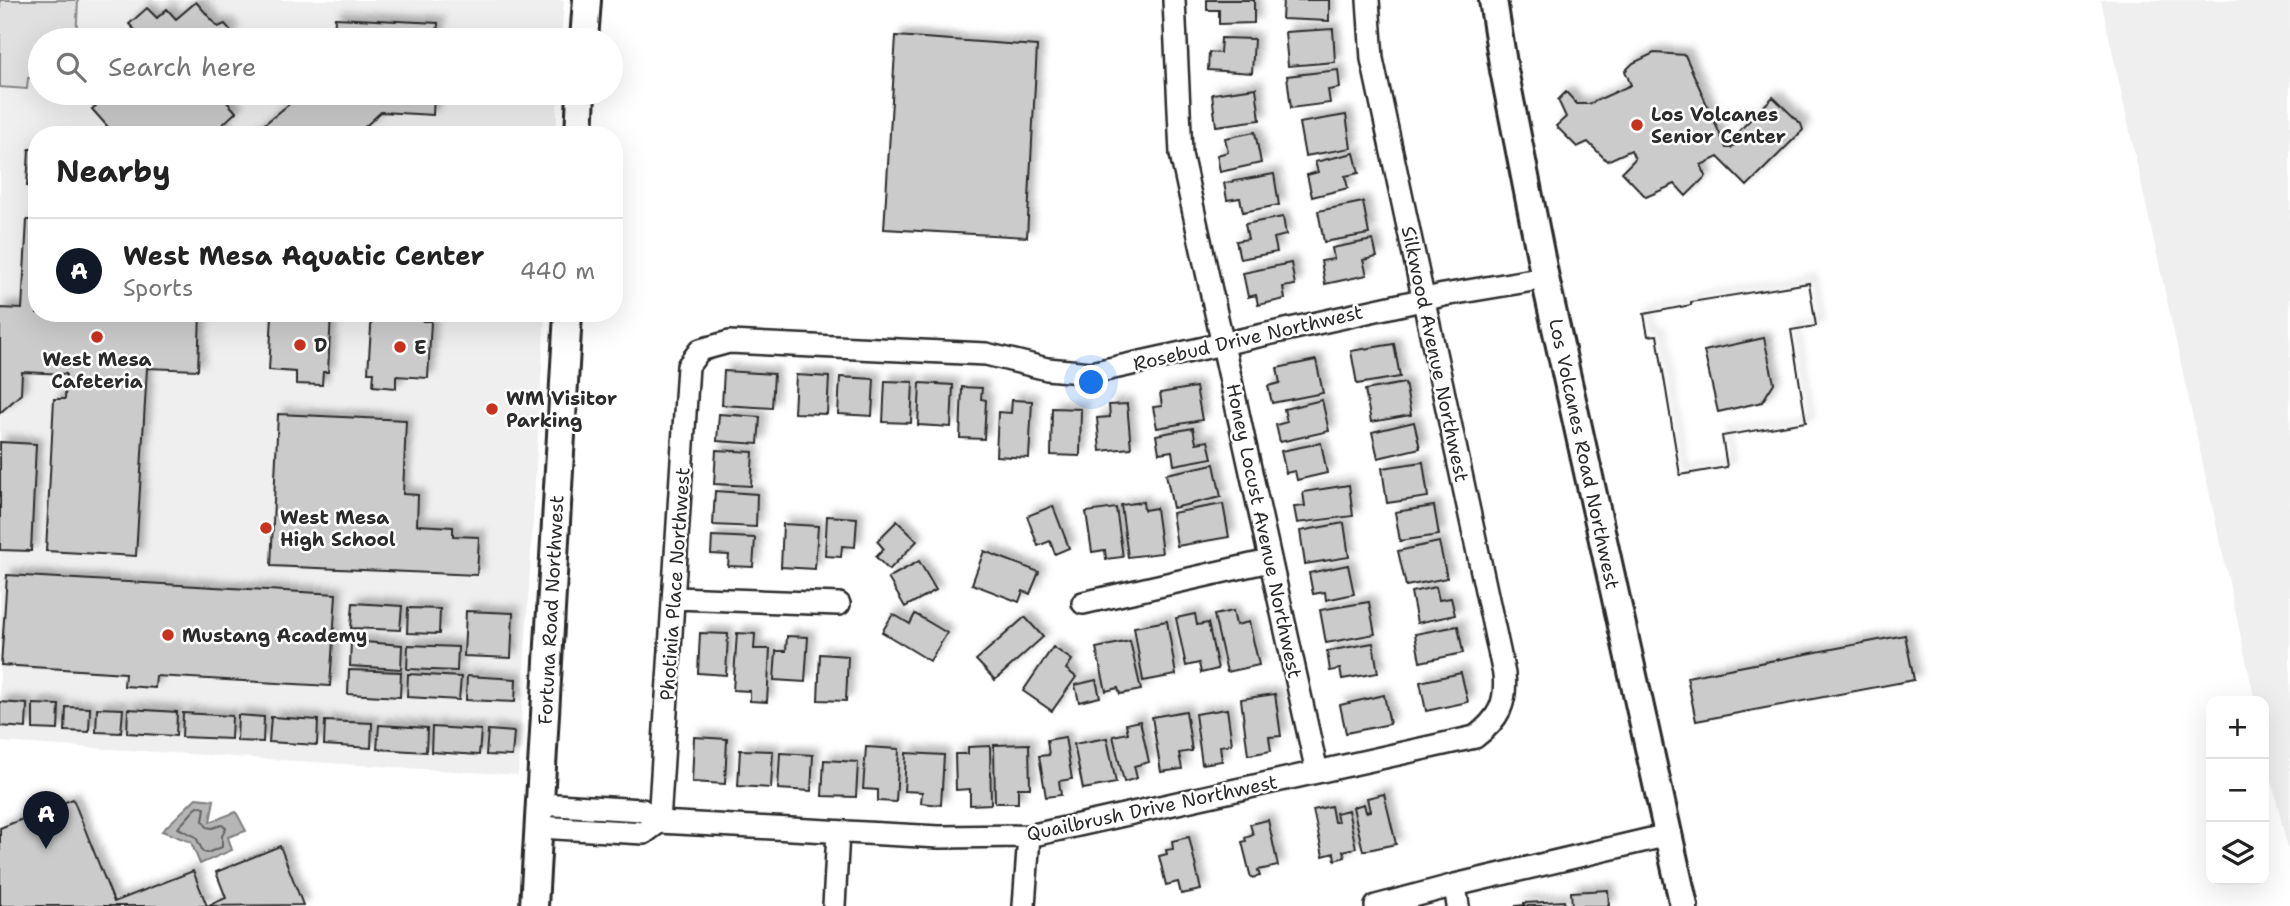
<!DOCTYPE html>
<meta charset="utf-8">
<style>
body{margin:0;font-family:"Shantell Sans",sans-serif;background:#f6f6f6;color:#222}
.controls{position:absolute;right:21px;bottom:21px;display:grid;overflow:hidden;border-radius:14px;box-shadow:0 7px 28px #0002}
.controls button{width:63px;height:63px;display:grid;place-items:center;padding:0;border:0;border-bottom:2px solid #e0e0e0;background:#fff;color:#222;font:35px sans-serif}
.you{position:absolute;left:1092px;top:383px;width:24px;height:24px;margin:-18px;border:5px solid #fff;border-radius:50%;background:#1a73e8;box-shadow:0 0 0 10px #1a73e833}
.badge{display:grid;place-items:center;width:46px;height:46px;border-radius:50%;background:#111827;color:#fff;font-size:23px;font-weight:700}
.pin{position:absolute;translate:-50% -58px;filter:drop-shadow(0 2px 4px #0008)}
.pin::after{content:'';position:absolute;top:37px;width:24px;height:21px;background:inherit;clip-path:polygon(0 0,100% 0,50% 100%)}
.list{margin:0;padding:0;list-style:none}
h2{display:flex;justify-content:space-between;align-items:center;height:91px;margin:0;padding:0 28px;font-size:30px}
h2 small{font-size:23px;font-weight:400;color:#767676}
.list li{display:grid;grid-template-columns:46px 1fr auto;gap:21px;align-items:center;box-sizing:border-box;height:105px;padding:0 28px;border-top:2px solid #e0e0e0}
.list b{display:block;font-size:26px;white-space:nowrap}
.list p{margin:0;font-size:23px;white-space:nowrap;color:#767676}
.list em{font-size:23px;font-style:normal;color:#767676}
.icon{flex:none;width:38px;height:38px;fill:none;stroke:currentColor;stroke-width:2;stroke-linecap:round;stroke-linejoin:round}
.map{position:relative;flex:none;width:2290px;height:906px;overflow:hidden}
.search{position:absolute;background:#fff;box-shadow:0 7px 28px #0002;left:28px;top:28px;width:595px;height:77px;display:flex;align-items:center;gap:18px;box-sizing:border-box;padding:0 24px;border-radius:38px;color:#767676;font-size:26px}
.panel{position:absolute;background:#fff;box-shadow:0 7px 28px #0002;left:28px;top:126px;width:595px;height:196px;border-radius:28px}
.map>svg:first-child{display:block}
</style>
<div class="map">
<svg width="2290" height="906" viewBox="0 0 2290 906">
<defs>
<filter id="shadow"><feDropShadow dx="6" dy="-6" stdDeviation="3.5" flood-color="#0004"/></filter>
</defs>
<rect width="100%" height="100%" fill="#fff"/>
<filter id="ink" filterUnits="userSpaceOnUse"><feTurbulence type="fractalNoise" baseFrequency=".0143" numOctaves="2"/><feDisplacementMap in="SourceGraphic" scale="14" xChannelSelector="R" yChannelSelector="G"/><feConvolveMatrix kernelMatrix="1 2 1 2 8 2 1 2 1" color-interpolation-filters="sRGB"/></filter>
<g filter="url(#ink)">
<path fill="#efefef" d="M0,0h564l-3,40h-521v53h518l-2,42h-519v178h508l-27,462 -518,-33z
M2101,0h189v847l-3,1 -23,-105v-42h-9z"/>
<path fill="#e0e0e0" stroke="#868686" stroke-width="2" d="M0,0h78l-2,40h-36v38h-12l-1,11 -27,-2z"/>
<path fill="#b6b6b6" stroke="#7e7e7e" stroke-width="2" d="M196,798l18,2 -4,22 26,-10 10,19 -18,6 4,13 -32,14 -9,-22 -29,-11z"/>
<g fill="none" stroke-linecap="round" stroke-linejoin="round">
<path stroke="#636363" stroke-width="2" d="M198,806l7,2 -2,13 4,6 5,1 10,-3 4,3 -4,8v11l-15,6 -4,-1 -7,-15 -18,-9z"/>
</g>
<path fill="#cbcbcb" stroke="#2b2b2b" stroke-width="2" fill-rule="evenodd" filter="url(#shadow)" d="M1207,0h47v23l-35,1v-14h-12z
M1283,0h46v21l-47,-2z
M196,2l22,25 7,-3 7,8 -5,5 3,3h-100l8,-7 -9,-9 18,-16 10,10 10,-9 9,10z
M335,18l103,5 -1,17h-103z
M1333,29l2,33 -47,4 -3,-34z
M896,36l141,10 -10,191 -143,-8z
M1221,38l33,1 -2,34 -44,-3 1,-18 11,1z
M1654,53l31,2 41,93h5l6,-6 1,-10 35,-35 28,27 2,6 -56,56 -29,-29 -17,8 5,11 -20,20 -11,-12 -29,13 -24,-25 13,-13 -4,-9 -24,11 -19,-19 -11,5 -21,-21 10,-9 -8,-17 8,-8 11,12h12l42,-19 -6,-14 8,-8z
M1338,70l2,18 -12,2 2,13 -39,5 -4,-32z
M1256,88l4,32 -44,6 -4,-32z
M95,93h141l-10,8 10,11 -15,14 7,9h-113l-23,-26 10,-8z
M303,93h131l-1,22 -52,-3 -25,23h-105z
M1346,115l5,33 -46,8 -6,-33z
M1255,132l6,31 -41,9 -3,-17 11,-3 -3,-14z
M29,149h8v38l-10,-1z
M1354,153l5,20 -14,3 3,12 -36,9 -5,-22 11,-3 -3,-10z
M1274,174l5,31 -36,7 -3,-14 -13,2 -3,-17z
M1363,202l6,32 -45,8 -6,-31z
M1283,217l3,18 -12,3 3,14 -37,7 -4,-18 12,-2 -3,-15z
M27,220h10v93h163l-2,57 -51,-2 -11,188 -90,-5 8,-152h11l1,-25 -44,-2 -1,22 -21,19v-105l22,1z
M1373,240l4,17 -14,3 4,15 -42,9 -4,-23 13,-2 -2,-11z
M1291,263l4,22 -12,2 2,12 -27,6 -2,-10 -8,2 -5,-24z
M1809,283l7,43 -25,4 15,92 -84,14 5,31 -47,8 -23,-140 -9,1 -4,-22 47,-9v-3zM1764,338l10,45 -12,19 -44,10 -14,-61z
M1809,283l7,43 -25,4 15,92 -84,14 5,31 -47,8 -23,-140 -9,1 -4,-22 47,-9v-3z
M276,313h55l-3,59h-5l-1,13 -26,-1v-12l-27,-2 3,-55h4z
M331,313h41l-1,8 -40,-1z
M372,313h51v8h8l-3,57 -32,-2v12l-23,-2 1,-14h-6z
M1394,344l6,33 -43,7 -6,-33z
M1316,360l7,33 -51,10 -4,-17 12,-3 -3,-15z
M724,371l50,3 -2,34 -50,-3z
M796,375l33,2 -2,37 -33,-1z
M840,377l34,2 -2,37 -34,-2z
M885,381l28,1 -2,41 -28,-1z
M920,383l33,2 -2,42 -33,-2z
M1405,383l6,32 -40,7 -6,-32z
M962,387l20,1 -1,11 5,1 -2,39 -24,-1z
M1196,387l6,33 -45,8 -4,-21 9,-1 -2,-13z
M1012,400l20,1 -3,57 -33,-2 2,-44 13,1z
M1322,400l7,31 -49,11 -4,-17 11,-3 -3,-13z
M1127,404l4,44 -31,3 -3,-33 13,-1 -1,-12z
M1052,408l29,1 -1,47 -29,-1z
M278,414l128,6 -3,74 15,1 -1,30 36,2v9l26,1 -2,38 -206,-9z
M719,414l41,3 -2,27 -41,-3z
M1414,422l6,26 -42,10 -6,-26z
M1193,428l3,15 12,-2 4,17 -38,7 -2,-14 -13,2 -3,-18z
M0,442l36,2 -5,107 -31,-1z
M1321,443l6,30 -30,7 -2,-9 -9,2 -5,-22z
M716,450l37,2 -2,34 -37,-2z
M1423,462l5,35 -41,6 -5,-35z
M1214,464l7,33 -48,11 -7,-34z
M1349,485l4,31 -56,7 -3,-16 11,-1 -2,-14z
M715,491l42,3 -1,33 -43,-2z
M1143,502l1,8 12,-2 6,45 -34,4 -7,-52z
M1223,504l6,33 -52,9 -5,-33z
M1053,506l16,42 -14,6 -5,-13 -12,5 -11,-30z
M1434,506l5,29 -39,6 -5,-29z
M1116,508l7,49 -17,2 -1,-9 -13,2 -6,-40z
M827,516l30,2 -2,29 -13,-1 -1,11 -16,-1z
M897,521l20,20 -28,29 -13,-13 8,-8 -7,-8z
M1344,523l5,34 -44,7 -5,-33z
M783,524l35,2 -3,43 -34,-2z
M712,536l43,2 -2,29 -25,-1 1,-11 -18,-1z
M1439,542l8,36 -41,8 -8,-35z
M984,551l55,21 -9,22 -7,-3 -4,11 -47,-18z
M919,561l17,29 -31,17 -17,-29z
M1348,565l6,29 -28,6 -1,-8 -12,2 -4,-21z
M7,575l329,19 -6,92 -174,-10 -1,12 -15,-1 -16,-1 1,-13 -124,-8z
M1436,587l3,13 12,-2 4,17 -38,8 -6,-31z
M1369,602l6,32 -49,9 -6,-33z
M353,603l49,3 -2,24 -49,-2z
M408,608l32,1 -1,25 -32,-1z
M466,611l47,2 -2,45 -47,-2z
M1233,611l3,14 13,-3 10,43 -32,7 -13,-57z
M893,614l17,10 5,-10 32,19 -17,28 -48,-29z
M1195,614l2,11 11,-2 10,46 -17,4 -2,-10 -13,3 -10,-48z
M1025,617l18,20 -48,43 -19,-20z
M1167,621l9,54 -33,6 -9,-54z
M1458,626l5,27 -43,9 -5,-28z
M700,633l28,1 -2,41 -28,-2z
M737,633l18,1 -1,15h16l-3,53 -17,-1v-10l-17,-1z
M1905,635l9,45 -218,41 -9,-44z
M787,636l21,1 -3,45 -31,-2 2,-29h10z
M351,641l51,4 -1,24 -51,-3z
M1130,641l11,49 -21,4 -2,-6 -12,3 -10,-43z
M1373,643l5,30 -36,6 -2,-10 -10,2 -3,-20z
M408,645l50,2 -1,24 -50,-2z
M1053,647l19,13 -6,9 10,8 -24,34 -29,-20z
M820,654l28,2 -2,45 -28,-1z
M349,670l52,2 -1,25 -52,-3z
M1461,673l7,29 -42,9 -6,-29z
M408,674l53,3 -2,23 -52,-3z
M467,676l49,3 -1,23 -49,-2z
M1096,680l4,17 -21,5 -4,-17z
M1275,694l6,42 -12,1 2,14 -23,4 -7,-56z
M1384,695l6,29 -44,9 -6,-28z
M0,702l27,2 -1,24 -26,-2z
M33,704l26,1 -1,25 -25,-1z
M66,707l24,1 -1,24 -24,-1z
M97,708l26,1 -2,24 -25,-1z
M128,709l49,3 -1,24 -49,-3z
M1227,709l5,35 -12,2 2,15 -20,3 -7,-50z
M1186,711l6,40 -13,2 3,16 -21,3 -9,-55z
M183,713l49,3 -1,23 -49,-2z
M238,715l26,2 -1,25 -26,-1z
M271,717l47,3 -1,25 -48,-3z
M325,721l47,2 -1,25 -47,-3z
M1140,721l9,41 -15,4 3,12 -13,4 -11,-46 15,-3 -2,-9z
M379,725l48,3 -1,24 -49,-3z
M432,727l49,3 -2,25 -48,-3z
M488,730l26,2 -2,24 -26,-1z
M694,737l33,2 -2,45 -33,-2z
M1065,737l7,42 -13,2 2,14 -15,2 -7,-41 10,-1 -2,-15z
M1107,738l9,45 -33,6 -9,-45z
M1029,744l1,44h-12v15h-23l-1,-58z
M990,746l1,58 -21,1v-16l-14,1 -1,-36h13v-7z
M866,747l33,2 -3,53 -18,-1v-11l-15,-1z
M740,750l33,1 -2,37 -33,-2z
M780,753l33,2 -2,36 -33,-2z
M906,753l38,2 -3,50 -20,-2 1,-11 -18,-1z
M824,760l34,2 -2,35 -34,-1z
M1384,794l12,50 -33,7 -10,-44 11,-3 2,8 4,-1 -3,-13z
M73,799l41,103 79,-31 14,35h-207v-78z
M1331,806l3,16h4l-2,-9 12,-3 8,38 -13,3 2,6 -10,3 -1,-7 -11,3 -10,-46z
M1268,820l10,46 -20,4 2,6 -9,2 -9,-36 4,-1 -1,-3 8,-3 -3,-11z
M1189,837l12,53 -20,4 -3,-12 -12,3 -7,-29 8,-2 -1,-4 7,-1 -1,-8z
M280,846l23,59 -96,1 19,-8 -10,-26z
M1608,890l1,16h-37l-1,-14z
M1564,901l1,5h-50l9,-1v-2z"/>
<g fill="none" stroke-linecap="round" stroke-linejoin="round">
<defs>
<path id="minor" d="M1174,0l7,154 136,618
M675,598l164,6
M1083,603l186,-42
M539,804l103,6 17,12 280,15 90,-1 446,-99c24,-18 32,-34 29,-63l-132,-615 -4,-59
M659,822l29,-456 12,-16 29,-8 257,12 61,15 44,4 353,-78 101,-17
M538,827l106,6 15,-11
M1455,885l3,21
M834,906l4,-74
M1024,906l5,-70
M1376,906l79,-21 213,-50"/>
<path id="tertiary" d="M1493,0l11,70 41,208 139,628
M584,40l3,-40
M579,135l2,-42
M534,906l34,-593"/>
</defs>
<use href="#minor" stroke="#2b2b2b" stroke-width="26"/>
<use href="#tertiary" stroke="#2b2b2b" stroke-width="32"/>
<use href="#minor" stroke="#fff" stroke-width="21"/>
<use href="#tertiary" stroke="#fff" stroke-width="26"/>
</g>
</g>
<g fill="#c8321e" stroke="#fff" stroke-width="2.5">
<circle cx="1637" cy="125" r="7"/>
<circle cx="97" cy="337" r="7"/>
<circle cx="300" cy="345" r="7"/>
<circle cx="400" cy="347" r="7"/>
<circle cx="492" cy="409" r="7"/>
<circle cx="266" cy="528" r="7"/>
<circle cx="168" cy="635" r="7"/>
</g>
<g text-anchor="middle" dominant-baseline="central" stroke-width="5" stroke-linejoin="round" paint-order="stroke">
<g font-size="19" font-weight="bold" fill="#2b2b2b" stroke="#fff" text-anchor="start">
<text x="1651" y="114">Los Volcanes<tspan x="1651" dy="22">Senior Center</tspan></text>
<text x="314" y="345">D</text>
<text x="414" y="347">E</text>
<text x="97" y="359" text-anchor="middle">West Mesa<tspan x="97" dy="22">Cafeteria</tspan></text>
<text x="506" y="398">WM Visitor<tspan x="506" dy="22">Parking</tspan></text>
<text x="280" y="517">West Mesa<tspan x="280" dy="22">High School</tspan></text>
<text x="182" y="635">Mustang Academy</text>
</g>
<g font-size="19" fill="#2b2b2b" stroke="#fff">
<text transform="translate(1248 338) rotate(-13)">Rosebud Drive Northwest</text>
<text transform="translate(1435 354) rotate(78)">Silkwood Avenue Northwest</text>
<text transform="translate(1584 454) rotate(78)">Los Volcanes Road Northwest</text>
<text transform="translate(1264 531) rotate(78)">Honey Locust Avenue Northwest</text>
<text transform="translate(675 584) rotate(-86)">Photinia Place Northwest</text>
<text transform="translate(551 610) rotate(-87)">Fortuna Road Northwest</text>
<text transform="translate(1152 808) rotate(-12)">Quailbrush Drive Northwest</text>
</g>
</g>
</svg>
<div class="controls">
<button>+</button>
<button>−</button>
<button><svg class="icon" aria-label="layers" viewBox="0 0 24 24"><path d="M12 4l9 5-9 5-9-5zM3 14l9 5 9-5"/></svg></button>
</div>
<div class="you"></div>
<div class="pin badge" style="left:46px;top:849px">A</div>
<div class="search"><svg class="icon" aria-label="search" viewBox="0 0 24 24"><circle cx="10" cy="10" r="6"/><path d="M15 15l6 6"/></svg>Search here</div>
<section class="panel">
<h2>Nearby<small></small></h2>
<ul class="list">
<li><span class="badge">A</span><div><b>West Mesa Aquatic Center</b><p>Sports</p></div><em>440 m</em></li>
</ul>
</section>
</div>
